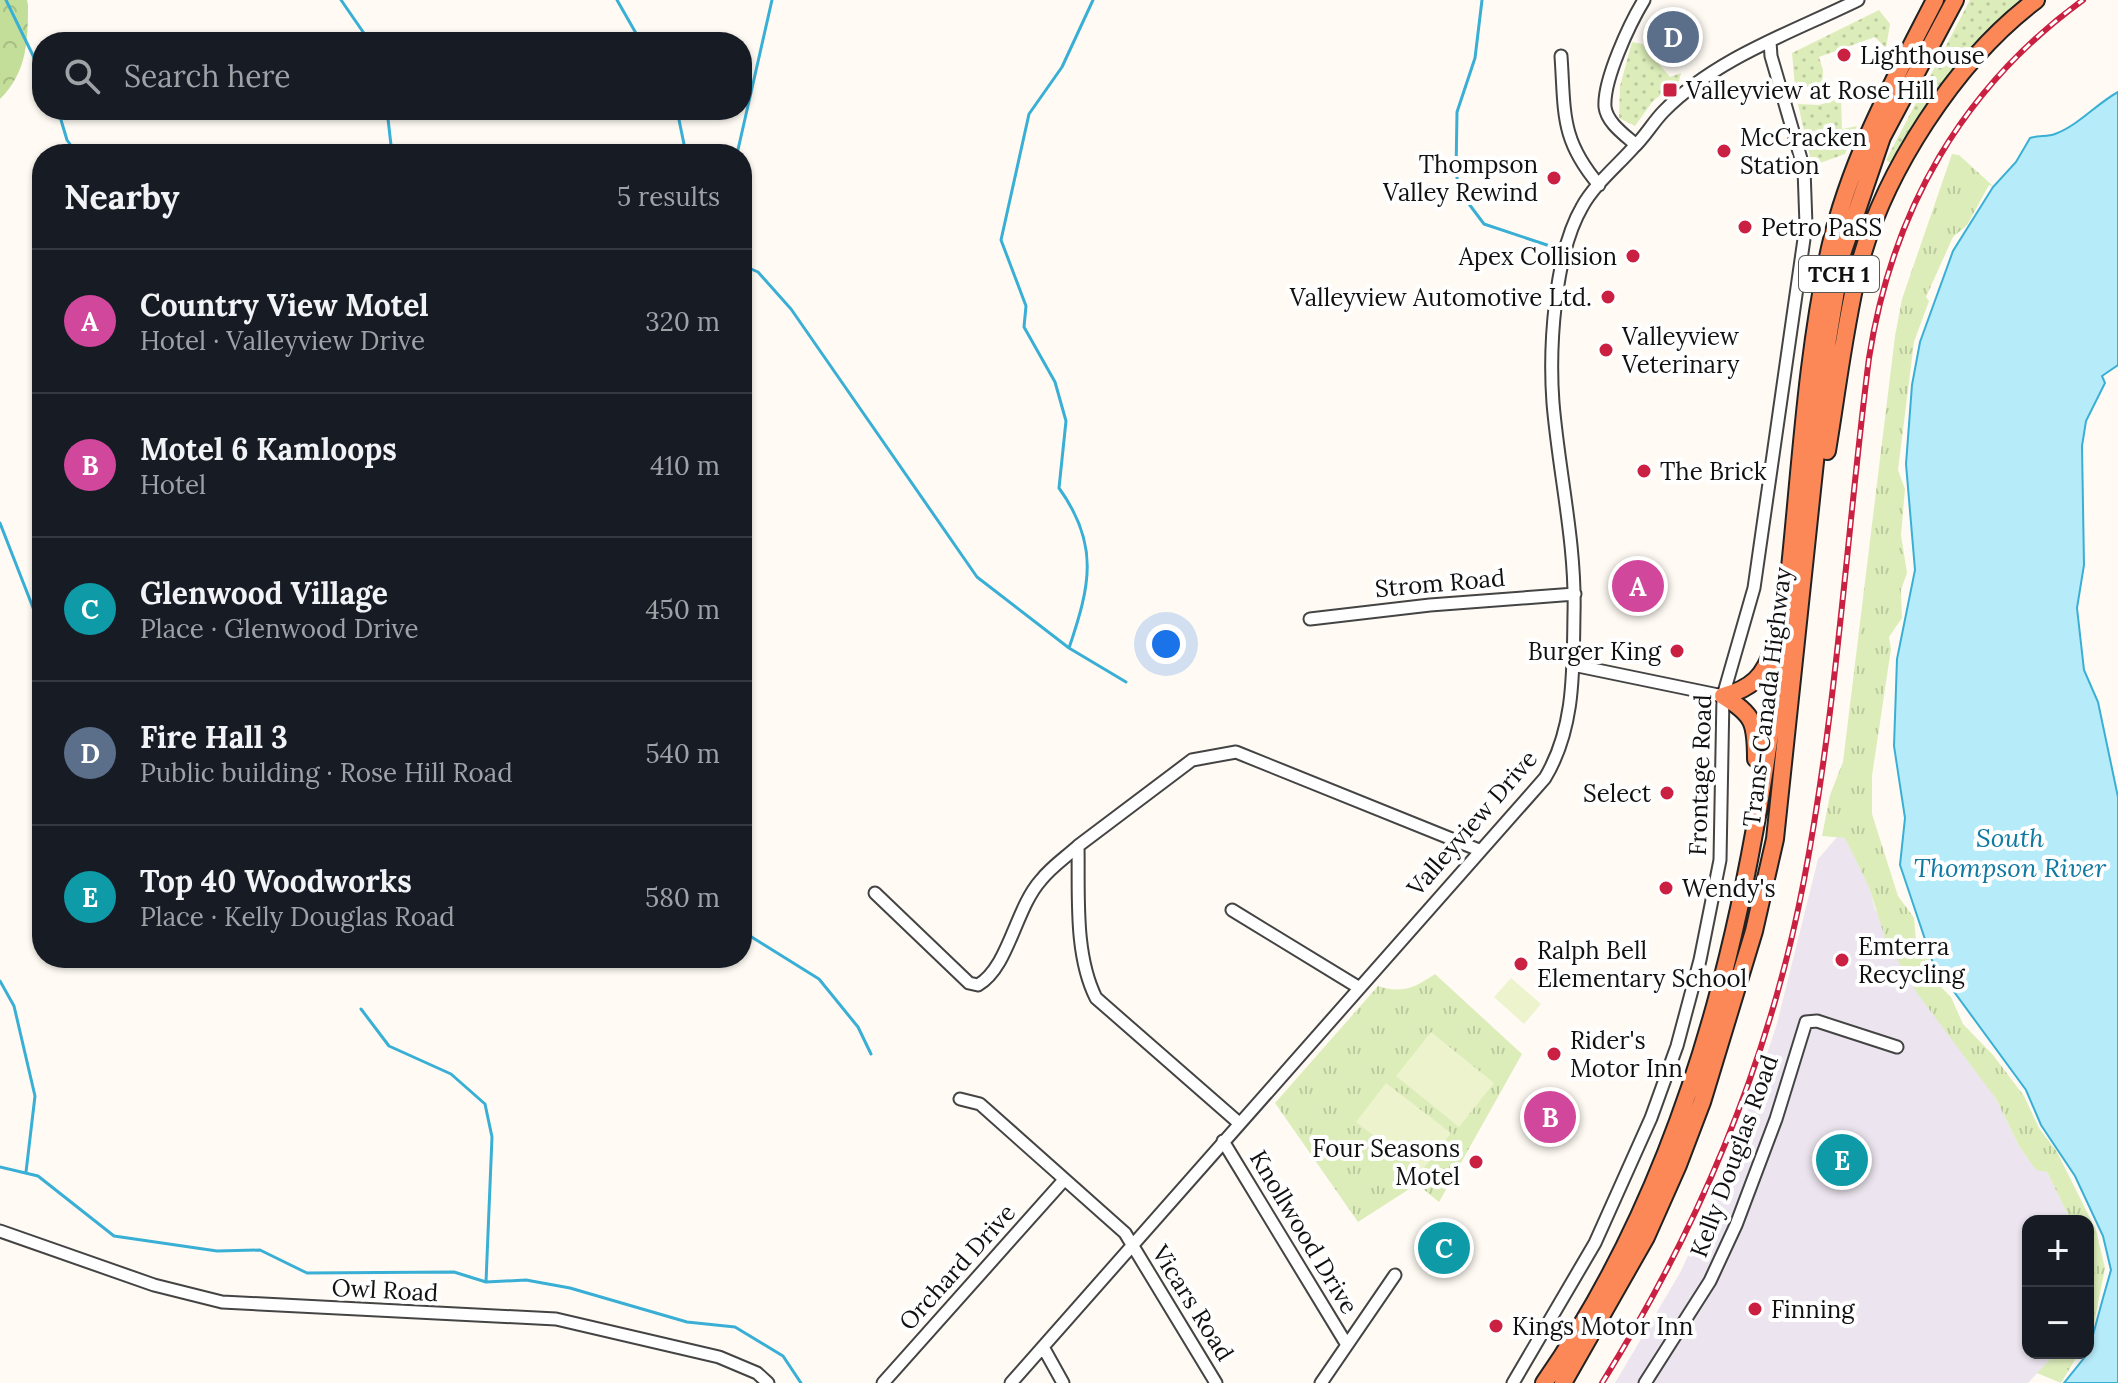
<!DOCTYPE html>
<meta charset="utf-8">
<style>
body{margin:0;font-family:Lora,serif;background:#20242c;color:#f1f3f6}
.controls{position:absolute;right:24px;bottom:24px;display:grid;overflow:hidden;border-radius:16px;box-shadow:0 2px 6px #0004}
.controls button{width:72px;height:72px;display:grid;place-items:center;padding:0;border:0;border-bottom:2px solid #363941;background:#171b24;color:#f1f3f6;font:40px sans-serif}
.you{position:absolute;left:1166px;top:644px;width:28px;height:28px;margin:-20px;border:6px solid #fff;border-radius:50%;background:#1a73e8;box-shadow:0 0 0 12px #1a73e833}
.badge{display:grid;place-items:center;width:52px;height:52px;border-radius:50%;background:#ca2042;color:#fff;font-size:26px;font-weight:700}
.pin{position:absolute;translate:-50% -50%;border:4px solid #fff;box-shadow:0 2px 8px #0006}
.list{margin:0;padding:0;list-style:none}
h2{display:flex;justify-content:space-between;align-items:center;height:104px;margin:0;padding:0 32px;font-size:34px}
h2 small{font-size:26px;font-weight:400;color:#9ea1a6}
.list li{display:grid;grid-template-columns:52px 1fr auto;gap:24px;align-items:center;box-sizing:border-box;height:144px;padding:0 32px;border-top:2px solid #363941}
.list b{display:block;font-size:30px;white-space:nowrap}
.list p{margin:0;font-size:26px;white-space:nowrap;color:#9ea1a6}
.list em{font-size:26px;font-style:normal;color:#9ea1a6}
.icon{flex:none;width:44px;height:44px;fill:none;stroke:currentColor;stroke-width:2;stroke-linecap:round;stroke-linejoin:round}
.map{position:relative;flex:none;width:2118px;height:1383px;overflow:hidden}
.search{position:absolute;background:#171b24;box-shadow:0 2px 6px #0004;left:32px;top:32px;width:720px;height:88px;display:flex;align-items:center;gap:20px;box-sizing:border-box;padding:0 28px;border-radius:32px;color:#9ea1a6;font-size:30px}
.panel{position:absolute;background:#171b24;box-shadow:0 2px 6px #0004;left:32px;top:144px;width:720px;height:824px;border-radius:32px}
.map>svg:first-child{display:block}
</style>
<div class="map">
<svg width="2118" height="1383" viewBox="0 0 2118 1383">
<defs>
<pattern id="grass-dots" width="8" height="8" patternUnits="userSpaceOnUse" patternTransform="scale(2)"><rect width="8" height="8" fill="#dcedba"/><path d="M2 2h.1M6 6h.1" fill="none" stroke="#bcca9f" stroke-width="1.8" stroke-linecap="round"/></pattern>
<pattern id="forest-crowns" width="20" height="18" patternUnits="userSpaceOnUse" patternTransform="scale(2)"><rect width="20" height="18" fill="#c3de99"/><path d="M2 6a3 3 0 1 1 6 0M12 15a3 3 0 1 1 6 0" fill="none" stroke="#a6bd83"/></pattern>
<pattern id="park-tufts" width="24" height="20" patternUnits="userSpaceOnUse" patternTransform="scale(2)"><rect width="24" height="20" fill="#dcedba"/><path d="M3 7l-1-3M5 7V3M7 7l1-3M15 17l-1-3M17 17v-4M19 17l1-3" fill="none" stroke="#bcca9f"/></pattern>
</defs>
<rect width="100%" height="100%" fill="#fffbf4"/>
<path fill="#ece5ef" d="M1837,837l8,1 24,48 6,23 121,190 23,47 17,23 11,3 24,49h-43v132h28l-28,30h-413l66,-112 48,-107 47,-137 42,-168z"/>
<path fill="url(#grass-dots)" d="M1970,0h54l-73,77 -58,88 -7,-5z
M1879,10l11,14 -4,24 -11,-11 -56,20 4,13 -1,17 -27,1 -3,-35z
M1632,42l10,2 28,33 11,-4 -2,8 -26,20 -18,25 -16,-8 1,-32z
M1841,98l1,31 15,-3 -12,28 -33,12 -14,-62 21,1z"/>
<path fill="url(#forest-crowns)" d="M0,0h27l1,5c0,36 -1,67 -28,94z"/>
<path fill="url(#park-tufts)" d="M1952,154l7,1 34,31 -4,-1 -22,40 -14,12 -27,60 3,4 -15,41 -16,128 7,19 -4,46 6,38 -6,17 1,28 -13,19 2,12 -19,127v38l26,82 16,22 2,22 15,22 6,21 14,14 12,27 30,31 31,41 15,32 18,24 39,78 9,38 -11,56 -6,11v-114h-17l-24,-49 -11,-2 -17,-24 -23,-47 -79,-106 -31,-52 -17,-54 -24,-49 -23,-2 8,-41 13,-33 52,-426 7,-37z
M1435,974l87,80 -83,148 -22,-18 -59,38 -83,-119 103,-117c24,8 36,2 57,-12z
M2056,1353h23l-18,30 -24,-10z"/>
<path fill="#ecf3cd" d="M1511,978l30,26 -17,20 -30,-27z
M1431,1032l63,51 -35,44 -63,-51z
M1386,1083l65,50 -30,39 -65,-50z"/>
<path fill="#b6ebf9" stroke="#39afd5" stroke-width="2" d="M2118,92v273l-16,11 3,7 -19,38 -4,25 2,119 -7,43 7,62 14,32 20,95v586h-54l24,-30 15,-55 8,-28 -8,-34 -28,-60 -34,-51 -15,-35 -93,-127 -33,-98 5,-47 -11,-72 3,-87 18,-89 -9,-106 6,-79 8,-43 33,-91 40,-64 23,-25 14,-24c9,-3 17,-1 25,-4 24,-9 41,-30 63,-42z"/>
<g fill="none" stroke-linecap="round" stroke-linejoin="round">
<path stroke="#39afd5" stroke-width="3" d="M6,0l36,74
M341,0l29,42
M617,0l24,42
M1482,0l-7,58 -18,54 -1,61 4,19 24,32 72,24
M58,110l9,30 10,14
M387,110l5,44
M677,110l9,44
M737,154l35,-154
M742,265l16,7 33,37 186,268 92,71 57,34
M0,523l39,100 3,81
M1069,648c21,-62 31,-103 -10,-160l7,-67 -11,-39 -31,-55 2,-21 -25,-66 28,-126 33,-47 31,-67
M742,931l77,48 39,48 13,27
M0,981l14,25 21,90 -9,76
M361,1009l28,37 62,28 34,30 7,33 -6,145
M0,1167l38,9 76,60 103,15 43,-1 47,23 147,-1 32,10 40,-2 44,8 117,34 48,5 48,29 18,27"/>
<defs>
<path id="minor" d="M1561,56c4,57 -1,83 38,129
M1636,145c-11,-10 -29,-22 -31,-38 -2,-27 25,-84 39,-107
M1310,619l120,-14 145,-11
M1573,665l150,31
M875,893l94,90 9,2c31,-18 37,-76 63,-105 10,-13 25,-23 37,-34
M1232,910l126,77
M960,1099l20,5 145,129 91,150
M1239,1123l-143,-125c-22,-44 -17,-104 -18,-152l114,-86 44,-8 243,98
M1223,1141l124,204
M0,1231l154,54 68,17 334,17 163,38 38,16 11,10
M1043,1347l20,36
M883,1383l181,-203
M1011,1383l534,-605c30,-50 28,-107 29,-164 2,-71 -15,-140 -21,-211 -4,-54 1,-148 29,-196 12,-22 34,-40 51,-59 12,-11 20,-26 31,-37 52,-53 129,-79 194,-111
M1321,1383l74,-108
M1513,1383l82,-140 56,-125 26,-72 23,-86 20,-100 3,-164 31,-108 52,-363 -2,-56 -33,-113 -1,-14
M1645,1383l65,-102 26,-56 40,-106 30,-97 11,-1 80,26"/>
<path id="highway" d="M1827,451c10,-60 17,-122 31,-180 24,-97 98,-211 178,-271
M1723,696c31,19 33,27 33,63
M1723,696c28,-7 42,-20 50,-48
M1544,1383c161,-231 214,-512 243,-787 13,-115 18,-234 43,-348 20,-88 64,-168 105,-248
M1563,1383l83,-146 32,-72 24,-63 52,-171 21,-92 53,-500 14,-85 40,-117 73,-137"/>
</defs>
<use href="#minor" stroke="#444" stroke-width="15"/>
<use href="#highway" stroke="#222" stroke-width="20"/>
<use href="#minor" stroke="#fff" stroke-width="11"/>
<use href="#highway" stroke="#fb8856" stroke-width="16"/>
<defs>
<path id="rail" d="M1602,1383c96,-154 168,-324 202,-503 33,-172 43,-349 65,-522 23,-147 93,-270 214,-358"/>
</defs>
<use href="#rail" stroke="#ca2042" stroke-width="6"/>
<use href="#rail" stroke="#fff" stroke-width="3" stroke-dasharray="9" stroke-linecap="butt"/>
</g>
<g fill="#ca2042" stroke="#fff" stroke-width="3">
<circle cx="1844" cy="55" r="8"/>
<rect x="1662" y="82" width="16" height="16" rx="4"/>
<circle cx="1724" cy="151" r="8"/>
<circle cx="1554" cy="178" r="8"/>
<circle cx="1745" cy="227" r="8"/>
<circle cx="1633" cy="256" r="8"/>
<circle cx="1608" cy="297" r="8"/>
<circle cx="1606" cy="350" r="8"/>
<circle cx="1644" cy="471" r="8"/>
<circle cx="1677" cy="651" r="8"/>
<circle cx="1667" cy="793" r="8"/>
<circle cx="1666" cy="888" r="8"/>
<circle cx="1842" cy="960" r="8"/>
<circle cx="1521" cy="964" r="8"/>
<circle cx="1554" cy="1054" r="8"/>
<circle cx="1476" cy="1162" r="8"/>
<circle cx="1755" cy="1309" r="8"/>
<circle cx="1496" cy="1326" r="8"/>
</g>
<g text-anchor="middle" dominant-baseline="central" stroke-width="8" stroke-linejoin="round" paint-order="stroke">
<rect fill="#fff" stroke="#585858" stroke-width="2" x="1799" y="256" width="80" height="36" rx="6"/>
<g font-size="22" font-weight="bold" fill="#111">
<text x="1839" y="274">TCH 1</text>
</g>
<g font-size="24" fill="#111" stroke="#fff" text-anchor="start">
<text x="1860" y="55">Lighthouse</text>
<text x="1686" y="90">Valleyview at Rose Hill</text>
<text x="1740" y="137">McCracken<tspan x="1740" dy="28">Station</tspan></text>
<text x="1538" y="164" text-anchor="end">Thompson<tspan x="1538" dy="28">Valley Rewind</tspan></text>
<text x="1761" y="227">Petro PaSS</text>
<text x="1617" y="256" text-anchor="end">Apex Collision</text>
<text x="1592" y="297" text-anchor="end">Valleyview Automotive Ltd.</text>
<text x="1622" y="336">Valleyview<tspan x="1622" dy="28">Veterinary</tspan></text>
<text x="1660" y="471">The Brick</text>
<text x="1661" y="651" text-anchor="end">Burger King</text>
<text x="1651" y="793" text-anchor="end">Select</text>
<text x="1682" y="888">Wendy's</text>
<text x="1858" y="946">Emterra<tspan x="1858" dy="28">Recycling</tspan></text>
<text x="1537" y="950">Ralph Bell<tspan x="1537" dy="28">Elementary School</tspan></text>
<text x="1570" y="1040">Rider's<tspan x="1570" dy="28">Motor Inn</tspan></text>
<text x="1460" y="1148" text-anchor="end">Four Seasons<tspan x="1460" dy="28">Motel</tspan></text>
<text x="1771" y="1309">Finning</text>
<text x="1512" y="1326">Kings Motor Inn</text>
</g>
<g font-size="24" fill="#111" stroke="#fff">
<text transform="translate(1440 583) rotate(-5)">Strom Road</text>
<text transform="translate(1767 697) rotate(-83)">Trans-Canada Highway</text>
<text transform="translate(1700 775) rotate(-88)">Frontage Road</text>
<text transform="translate(1472 823) rotate(-49)">Valleyview Drive</text>
<text transform="translate(1734 1156) rotate(-70)">Kelly Douglas Road</text>
<text transform="translate(1304 1232) rotate(59)">Knollwood Drive</text>
<text transform="translate(957 1267) rotate(-48)">Orchard Drive</text>
<text transform="translate(385 1290) rotate(3)">Owl Road</text>
<text transform="translate(1193 1303) rotate(58)">Vicars Road</text>
</g>
<g font-size="26" font-style="italic" fill="#117aa3" stroke="#fff">
<text x="2010" y="837">South<tspan x="2010" dy="30">Thompson River</tspan></text>
</g>
</g>
</svg>
<div class="controls">
<button>+</button>
<button>−</button>
</div>
<div class="you"></div>
<div class="pin badge" style="left:1638px;top:586px;background:#d1479c">A</div>
<div class="pin badge" style="left:1550px;top:1117px;background:#d1479c">B</div>
<div class="pin badge" style="left:1444px;top:1248px;background:#0f9aa8">C</div>
<div class="pin badge" style="left:1673px;top:37px;background:#5c6f8a">D</div>
<div class="pin badge" style="left:1842px;top:1160px;background:#0f9aa8">E</div>
<div class="search"><svg class="icon" aria-label="search" viewBox="0 0 24 24"><circle cx="10" cy="10" r="6"/><path d="M15 15l6 6"/></svg>Search here</div>
<section class="panel">
<h2>Nearby<small>5 results</small></h2>
<ul class="list">
<li><span class="badge" style="background:#d1479c">A</span><div><b>Country View Motel</b><p>Hotel · Valleyview Drive</p></div><em>320 m</em></li>
<li><span class="badge" style="background:#d1479c">B</span><div><b>Motel 6 Kamloops</b><p>Hotel</p></div><em>410 m</em></li>
<li><span class="badge" style="background:#0f9aa8">C</span><div><b>Glenwood Village</b><p>Place · Glenwood Drive</p></div><em>450 m</em></li>
<li><span class="badge" style="background:#5c6f8a">D</span><div><b>Fire Hall 3</b><p>Public building · Rose Hill Road</p></div><em>540 m</em></li>
<li><span class="badge" style="background:#0f9aa8">E</span><div><b>Top 40 Woodworks</b><p>Place · Kelly Douglas Road</p></div><em>580 m</em></li>
</ul>
</section>
</div>
